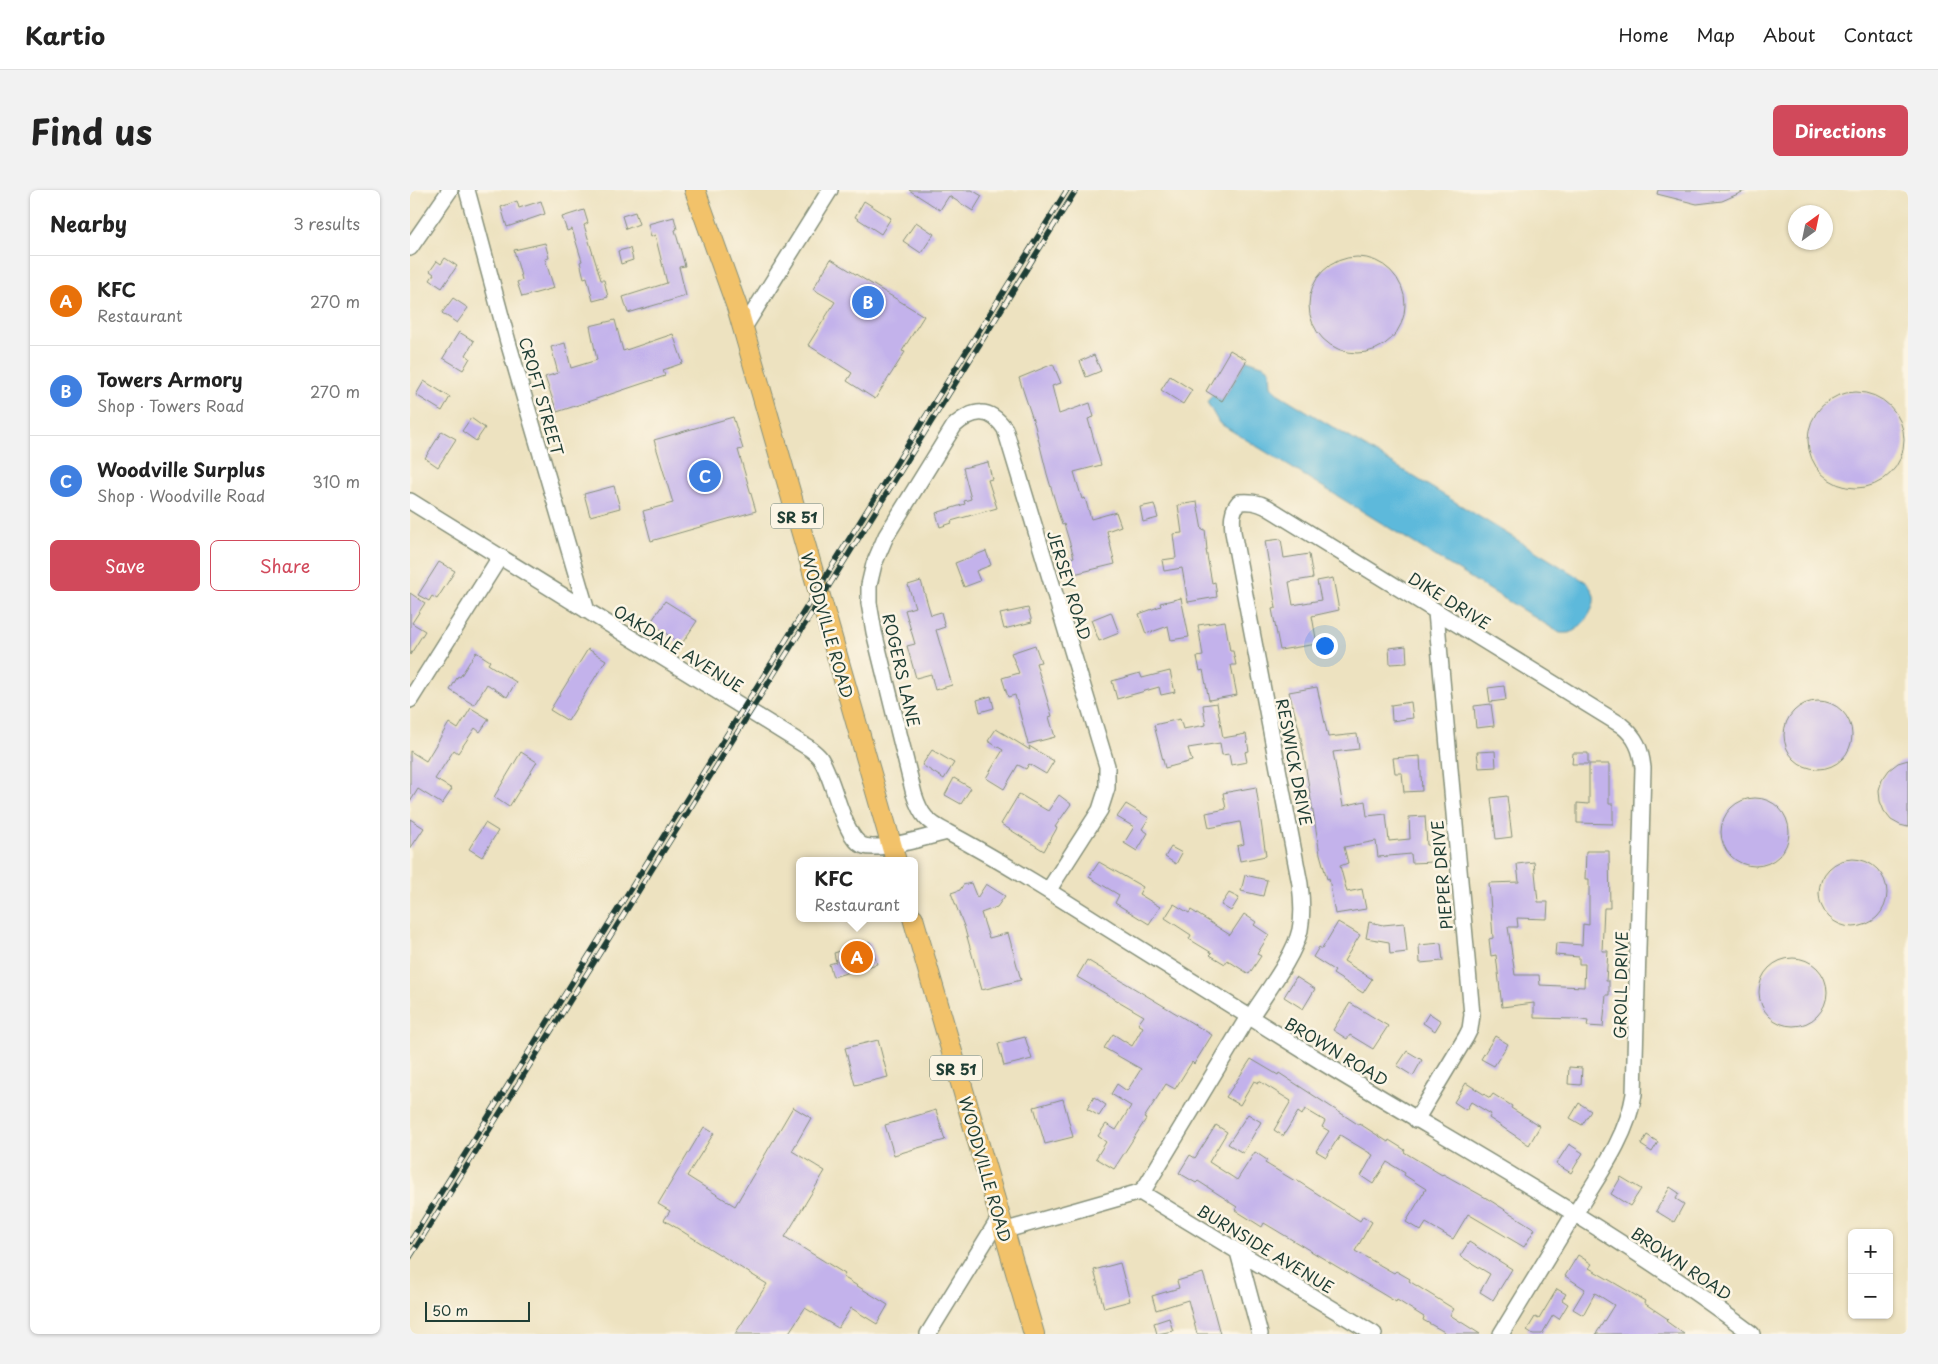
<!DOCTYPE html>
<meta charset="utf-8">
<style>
body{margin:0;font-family:"Playpen Sans",sans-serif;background:#f2f2f2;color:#222}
.controls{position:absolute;right:15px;bottom:15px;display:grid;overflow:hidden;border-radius:8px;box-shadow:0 1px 4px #0004}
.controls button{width:45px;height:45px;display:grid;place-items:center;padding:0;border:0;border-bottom:1px solid #e0e0e0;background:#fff;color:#222;font:25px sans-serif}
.compass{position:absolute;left:1378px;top:15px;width:45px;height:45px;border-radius:50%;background:#fff;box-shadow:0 1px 4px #0004;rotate:33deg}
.scale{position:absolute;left:15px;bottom:12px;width:105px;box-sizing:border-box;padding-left:5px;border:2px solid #1f3d34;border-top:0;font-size:14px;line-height:18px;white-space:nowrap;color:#1f3d34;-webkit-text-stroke:4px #fcf5e5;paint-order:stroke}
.you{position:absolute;left:914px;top:455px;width:18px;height:18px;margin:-12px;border:4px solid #fff;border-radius:50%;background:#1a73e8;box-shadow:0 0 0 8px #1a73e833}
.badge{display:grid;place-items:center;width:32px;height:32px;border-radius:50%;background:#d1495b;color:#fff;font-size:16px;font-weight:700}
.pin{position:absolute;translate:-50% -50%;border:2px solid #fff;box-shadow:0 1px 5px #0006}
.popup{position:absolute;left:386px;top:667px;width:122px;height:65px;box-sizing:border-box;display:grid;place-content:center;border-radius:8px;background:#fff;filter:drop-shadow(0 1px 4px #0005);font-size:16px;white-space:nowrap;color:#767676}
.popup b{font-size:19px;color:#222}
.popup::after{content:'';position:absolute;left:50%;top:100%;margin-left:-10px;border:10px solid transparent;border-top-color:#fff}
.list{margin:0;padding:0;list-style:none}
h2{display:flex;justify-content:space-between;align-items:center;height:65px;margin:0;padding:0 20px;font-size:21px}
h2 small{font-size:16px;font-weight:400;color:#767676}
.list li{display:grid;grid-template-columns:32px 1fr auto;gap:15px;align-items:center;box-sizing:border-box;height:90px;padding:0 20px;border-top:1px solid #e0e0e0}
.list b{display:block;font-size:19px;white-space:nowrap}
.list p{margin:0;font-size:16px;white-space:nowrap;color:#767676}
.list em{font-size:16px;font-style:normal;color:#767676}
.actions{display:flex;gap:10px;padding:15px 20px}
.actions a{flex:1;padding:11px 0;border:1px solid #d1495b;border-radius:8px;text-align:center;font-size:18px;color:#d1495b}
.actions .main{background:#d1495b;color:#fff}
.map{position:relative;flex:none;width:1498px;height:1144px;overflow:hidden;border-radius:8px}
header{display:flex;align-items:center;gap:30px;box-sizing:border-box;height:70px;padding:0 25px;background:#fff;border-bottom:1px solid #e0e0e0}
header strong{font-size:24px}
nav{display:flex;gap:28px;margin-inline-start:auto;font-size:18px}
.intro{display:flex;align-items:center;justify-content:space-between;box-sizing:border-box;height:120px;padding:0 30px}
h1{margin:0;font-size:35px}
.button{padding:12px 22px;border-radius:8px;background:#d1495b;color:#fff;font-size:18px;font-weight:700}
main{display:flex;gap:30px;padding:0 30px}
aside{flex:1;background:#fff;border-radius:8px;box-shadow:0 1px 4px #0004}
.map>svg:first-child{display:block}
</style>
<header>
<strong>Kartio</strong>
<nav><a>Home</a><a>Map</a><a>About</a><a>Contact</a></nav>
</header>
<div class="intro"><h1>Find us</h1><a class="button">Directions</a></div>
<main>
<aside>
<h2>Nearby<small>3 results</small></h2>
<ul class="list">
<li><span class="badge" style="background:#e8710a">A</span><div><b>KFC</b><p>Restaurant</p></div><em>270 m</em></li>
<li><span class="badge" style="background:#3f7fe0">B</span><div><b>Towers Armory</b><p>Shop · Towers Road</p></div><em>270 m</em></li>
<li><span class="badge" style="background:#3f7fe0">C</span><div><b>Woodville Surplus</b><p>Shop · Woodville Road</p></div><em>310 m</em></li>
</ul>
<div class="actions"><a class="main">Save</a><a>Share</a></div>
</aside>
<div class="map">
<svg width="1498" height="1144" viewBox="0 0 1498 1144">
<rect width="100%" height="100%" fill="#fcf5e5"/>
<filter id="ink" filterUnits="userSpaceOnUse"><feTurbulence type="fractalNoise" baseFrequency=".02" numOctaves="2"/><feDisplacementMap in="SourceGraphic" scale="10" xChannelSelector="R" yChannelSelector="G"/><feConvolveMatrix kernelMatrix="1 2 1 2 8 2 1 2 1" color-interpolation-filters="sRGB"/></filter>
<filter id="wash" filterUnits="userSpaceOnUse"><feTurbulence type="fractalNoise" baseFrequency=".0096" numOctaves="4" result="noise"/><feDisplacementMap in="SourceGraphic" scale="20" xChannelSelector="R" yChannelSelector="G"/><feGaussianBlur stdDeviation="1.12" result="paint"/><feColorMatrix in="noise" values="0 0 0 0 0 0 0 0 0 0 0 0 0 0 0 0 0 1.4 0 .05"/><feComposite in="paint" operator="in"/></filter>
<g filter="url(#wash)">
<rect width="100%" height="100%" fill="#ede2c0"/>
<path fill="#5db9db" stroke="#3e7b88" d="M837,170l18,6 5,4 1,16 6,7 309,189c4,5 7,9 8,14 2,12 -10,28 -19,34 -5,4 -10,3 -15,3l-341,-210 -12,-21 5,-7 10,6z"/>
<g id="blocks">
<path fill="#c3b2eb" d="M499,0h63l10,6 -9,15 -24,-15 -9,14z
M1248,0h89l-25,11 -25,3 -40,-10z
M107,11l2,7 22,-7 4,13 -38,13 -6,-20z
M454,11l27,17 -10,16 -26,-17z
M174,20l4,13 -4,2 17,55h3l4,17 -15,4 -6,-24 -3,1 -4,-16 2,-1 -10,-32 -5,2 -5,-14z
M225,22l4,12 -13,5 -4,-13z
M264,27l3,12 -2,1 10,36 -6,1 7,29 -58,17 -5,-16 44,-14 -12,-48 -4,2 -3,-13z
M506,32l18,12 -13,19 -18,-12z
M135,53l4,15 -4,1 9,29 -32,9 -5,-15 5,-2 -8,-30z
M220,58l3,12 -12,4 -3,-13z
M899 115a48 48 0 1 1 96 0a48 48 0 1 1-96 0Z
M35,68l12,8 -15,22 -12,-8 4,-6 -4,-3 7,-10 4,3z
M421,69l93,57 -22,35 3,1 -30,47 -28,-18 5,-8 -44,-28 27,-43 -22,-13z
M43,108l15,10 -11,15 -15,-10z
M205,130l8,31 50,-17 10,29 -20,7 2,6 -108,36 -12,-35 13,-4 -7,-26 14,-4 6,25 26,-8 -7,-34z
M49,142l15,9 -8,14 4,3 -7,12 -20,-12z
M820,160l17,10 -25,41 -16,-10z
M684,165l7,16 -15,6 -6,-16z
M643,174l8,19 -9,3 7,28 31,-11 4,14 -6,2 13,46 -27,7 8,27 3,-1 6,21 25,-7 5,14 -14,5 8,33 -41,10 -4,-16 4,-1 -10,-33 -2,1 -15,-51 -12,-48 -16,-48z
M760,186l22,14 -9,14 -22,-14z
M14,191l26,16 -8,14 -26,-16z
M1398 250a48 48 0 1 1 96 0a48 48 0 1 1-96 0Z
M323,227l10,32 -5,1 18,61 -105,30 -8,-30 30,-8 -19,-63z
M61,228l14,10 -9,13 -14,-10z
M32,241l14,8 -18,28 -13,-9z
M578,272l4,17 -4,1 9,28 -46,13 1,2 -12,4 -4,-14 29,-9 -1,-3 7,-2 -8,-31z
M204,296l6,22 -30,8 -6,-22z
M787,312l5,28 3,-1 2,21h-1l6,33 3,-1 2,15 -29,5 -6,-34 -18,3 -2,-11 14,-2 -3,-24 9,-1 -4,-28z
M744,314l4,14 -15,4 -3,-15z
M871,349l3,19 25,-4 4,24 -24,4 4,23 28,-5 -4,-19 16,-3 6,32 -27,6 5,28 -37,6 -8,-41 4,-1 -11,-67z
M576,361l5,14 -15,6 4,10 -16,6 -9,-24z
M29,372l16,9 -18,28 -5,-3 -3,5 -11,-6z
M511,391l10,34 10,-3 4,15 -9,3 16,55 -17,5 -4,-16 -15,4 -9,-32 8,-2 -10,-34 10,-3 -7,-22z
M0,403l15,10 -13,20 13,8 -15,24z
M771,408l8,39 -18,3 -3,-14 -22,8 -7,-20 22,-8 -1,-3z
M255,411l32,20 -16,24 -30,-23z
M618,418l4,14 -28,7 -4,-15z
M701,422l8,21 -20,8 -8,-21z
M815,431l5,30h3l3,14h-5l6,30 -28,5 -6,-30 -3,1 -3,-14 6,-1 -5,-31z
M625,455l6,17 -5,1 16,53 -3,1 6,20 -27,7 -13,-49 -7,2 -6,-19 17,-5 -8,-20z
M996,456l1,17 -17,1 -1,-16z
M178,459l18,11 -38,61 -18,-11z
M66,462l14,9 -2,3 28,18 -9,15 -20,-13 -13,21 -24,-15 8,-14 2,1z
M760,481l5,21 -14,3 -2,-8 -42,12 -5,-18 28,-8 2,5z
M1094,496l2,14 -16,2 -2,-14z
M907,497l11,50 29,-3 2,15 -26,3 10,54 22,-5 2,15 19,-2 3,27 21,-2 -1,-22 16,-1 2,29h5l1,17 -21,1 -1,-9 -33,3 -2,-16 -32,6 4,16 -8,3 7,26 15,-3 4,20 -31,5 -6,-36 -2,1 -7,-25 -20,-121 -11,-41z
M581,506l3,12 -14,4 -3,-12z
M1374 545a34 34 0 1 1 68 0a34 34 0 1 1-68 0Z
M1001,512l2,16 -21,3 -1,-16z
M807,513l6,35 23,-4 3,17 -4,1 2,10 -16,3 -2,-11 -7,1 -2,-12 -32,5 4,13 -27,7 -11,-43 26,-6 3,10 23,-4 -3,-20z
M1081,514l3,22 -18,2 -2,-22z
M61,518l18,11 -9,13 -5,-4 -17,25 -4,-3 -19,29 17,10 -10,15 -24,-15 -8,13v-51l16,10 23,-38 9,6z
M586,539l34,21 -1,-4 25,15 -8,13 -17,-10 -3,5 -8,-4 -14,24 -18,-11 17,-28 -15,-9z
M522,560l22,13 -10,16 -22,-14z
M1085,561l1,16 -17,1 -2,-16z
M111,562l16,10 -28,45 -15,-10z
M1163,563h15v11h-16z
M1010,566l2,35 -18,1 -2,-19h-7l-2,-15z
M1498,570v67l-8,-2 -9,-5 -7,-9 -4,-10 -1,-11 3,-10 7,-10 9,-7z
M1179,574h20v40h4v20l-36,-1v-20l12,1z
M544,588l17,10 -10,16 -16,-9z
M846,597l10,69 -26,5 -3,-15 7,-2 -4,-22 -31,6 -3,-15 20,-4 -3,-16z
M609,604l29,17 11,-16 12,9 -16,23 2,1 -13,23 -43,-27z
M1097,606l5,41 -16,2 -5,-41z
M1311 642a34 34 0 1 1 68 0a34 34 0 1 1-68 0Z
M716,614l23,14 -7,11 6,4 -11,18 -13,-8 10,-16 -17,-10z
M0,629l14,9 -14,21z
M75,633l13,8 -16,26 -13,-8z
M761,657l11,6 -6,11 -11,-7z
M1176,661h23l1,57h-6l-2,43h6l-2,30h3v14h-3l-3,32 -16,-1 1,-5 -12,-2 -42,-1v-15l-32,4 -6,-52 -5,1 -2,-17 4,-1 -4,-55 30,-1 -2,-18 17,-2 4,40h10l-1,17 -30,-1 1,9h-10l7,48h24l1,10 44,2 1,-23h-6v-7l-24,-2 1,-12 26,2 1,-21 6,1v-46h-4z
M1409 703a34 34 0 1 1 68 0a34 34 0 1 1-68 0Z
M689,672l44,25 -4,7 21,13 -11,17 -34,-21 4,-8 -30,-18z
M835,685l22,5 -4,16 -22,-5z
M561,693l6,15 9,-14 19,12 -8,11 -16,6 8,25 19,-5 13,47 -39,10 -18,-64 -13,-33 9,-3 3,-5z
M819,703l10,5 -8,13 -10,-6z
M764,714l15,9 2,-3 39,25 14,-21 12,8 -2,3 15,10 -12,19 4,2 -12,18 -22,-14 -2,4 -15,-9 2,-2 -23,-14 2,-4 -26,-17z
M928,732l22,13 -16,26 28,18 -9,14 -30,-19 2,-3 -22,-14 6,-10 3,2z
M959,732l14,3 21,-2 3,29 -17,2 -1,-12 -23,-4z
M460,752l7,22 -44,13 -4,-13 7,-2 -2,-9z
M1031,753l2,18 -23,2 -1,-18z
M1349 802a34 34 0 1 1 68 0a34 34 0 1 1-68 0Z
M677,770l125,75 -18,29 -2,-2 -17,27 -9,-5 -22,34 2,1 -32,50 -18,-11 10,-16 -8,-6 8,-12 10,6 15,-24 -20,-12 6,-10 10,7 14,-22 -37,-21 9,-14 19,12 11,-19 -5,-3 6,-8 -67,-39z
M886,787l19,12 -12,20 -19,-12z
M940,813l38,23 -15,23 -23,-14 -3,4 -14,-9z
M1019,823l12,8 -6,10 -12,-8z
M1085,846l13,8 -14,22 -13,-7z
M615,847l7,22 -28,7 -6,-22z
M468,850l10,37 -33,8 -10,-37z
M997,861l15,9 -9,16 -16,-10z
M841,869l27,16 1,-2 80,52 1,-1 28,18 1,-2 16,10 -1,2 38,23 1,-1 45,25 47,30 -11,18 -56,-33 -15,25 -27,-16 -5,8 -15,-9 20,-33 -22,-14 1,-2 -18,-11 -14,22 -12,-8 12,-21 -33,-20 -14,22 -10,-6 13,-20 -7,-4 3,-6 -20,-12 -3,6 -4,-3 -15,24 -9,-6 17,-29 -32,-20 -1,2 -4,-2 -14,24 -14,-8z
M1159,877l13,1 -1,17 -13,-1z
M1056,893l24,15 3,-4 19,12 -1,2 29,18 -11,19 -40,-27 2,-4 -20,-12 -5,8 -12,-8z
M684,907l12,8 -7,11 -12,-7z
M653,909l10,38 -28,7 -11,-37z
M1169,913l12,8 -9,14 -12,-7z
M383,917l18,11 -19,33 33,20 -40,66 60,37 -2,3 45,28 -11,19 -26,-16 -13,20 -33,-20 -17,26h-53l32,-50 -103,-64 6,-9 -12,-7 46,-77 10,6 -27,43 48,30z
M526,920l9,30 -51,15 -9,-30z
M838,924l13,8 -18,31 -15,-9z
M806,935l11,7 -18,30 28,18 18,-28 12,8 -2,3 30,18 1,-1 64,41 3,-5 9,6 -17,29 39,22 2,-2 14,8 -1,2 45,28 -4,6 30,19h-32l-7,-4 -18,-10 1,-3 -27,-17 -1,2 -132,-79 -2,4 -27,-17 2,-3 -8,-5v-1l-31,-20 -2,2 -17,-10 11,-18 5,3z
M1237,945l11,7 -6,10 -11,-7z
M1159,954l14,9 -12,20 -15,-9z
M1211,987l20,12 -11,17 -19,-12z
M1260,997l9,6 -3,6 8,5 -10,18 -18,-11z
M1059,1052l43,27 -19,31 -13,-8 10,-18 -30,-18z
M1168,1065l14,9 -3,4 56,33 -1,2 24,16 -2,2 18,13h-88l18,-29 -19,-12 -12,22 -10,-6 12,-20 -20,-13z
M710,1073l10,38 -26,7 -10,-38z
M793,1083l5,16 12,45h-23l-9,-34 -32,10 -4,-14 27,-8 -2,-7z
M1147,1099l9,5 -4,6 6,4 -9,15 -6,-4 -11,19h-9l-6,-4 8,-13 4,2z
M759,1128l4,13 -16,3 -3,-11z"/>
</g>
</g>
<g filter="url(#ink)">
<use href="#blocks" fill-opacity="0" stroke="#86907a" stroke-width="1"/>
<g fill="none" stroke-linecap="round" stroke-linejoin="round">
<defs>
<path id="minor" d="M57,0l41,152 79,269
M0,58l40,-58
M333,139l87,-139
M0,311l399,247c4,3 8,6 11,10 14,19 23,81 44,88 18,5 63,-9 83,-14 58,31 113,66 168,101 70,44 140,88 210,131 144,88 293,168 427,270
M0,510l90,-143
M537,642c-20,-10 -26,-16 -33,-38l-40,-162 -5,-29v-18l5,-21 12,-28 68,-110c19,-17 36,-19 51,3l102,337v22l-7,22 -52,81
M840,828c15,-24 44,-61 50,-88 3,-15 2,-30 0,-46l-67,-352c-1,-11 -2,-21 6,-30 11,-1 18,0 28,5l354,218c15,12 20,24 22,43l-9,326c-7,44 -36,82 -59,120
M1006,930l50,-83 4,-8 2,-14 -36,-403
M730,1002l234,142
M593,1041l137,-39 6,-6 102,-169
M828,1062l22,82
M518,1144l72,-117
M1091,1144l73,-120"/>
<path id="major" d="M285,0l42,117 159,554
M503,728l121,416"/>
</defs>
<use href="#minor" stroke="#86907a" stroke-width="18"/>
<use href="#major" stroke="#86907a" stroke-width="22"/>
<use href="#minor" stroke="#fff" stroke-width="15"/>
<use href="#major" stroke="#f2c26a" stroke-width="20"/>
<defs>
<path id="rail" d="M0,1052l657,-1052
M0,1067l666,-1067"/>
</defs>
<use href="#rail" stroke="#1f3d34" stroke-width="5.5"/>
<use href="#rail" stroke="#fcf5e5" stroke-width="4" stroke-dasharray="11" stroke-linecap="butt"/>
</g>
</g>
<g text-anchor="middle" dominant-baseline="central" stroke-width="5" stroke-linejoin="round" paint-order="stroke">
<g fill="#fcf5e5" stroke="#617469" stroke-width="1">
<rect x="361" y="313.5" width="52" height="25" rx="4"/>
<rect x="520" y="865.5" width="52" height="25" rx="4"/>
</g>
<g font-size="15" font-weight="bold" fill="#1f3d34">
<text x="387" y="326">SR 51</text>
<text x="546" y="878">SR 51</text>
</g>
<g font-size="16" fill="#1f3d34" stroke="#fcf5e5">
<text transform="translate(132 206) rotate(74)">CROFT STREET</text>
<text transform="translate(660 395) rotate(73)">JERSEY ROAD</text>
<text transform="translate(1040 410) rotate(32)">DIKE DRIVE</text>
<text transform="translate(418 435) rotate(74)">WOODVILLE ROAD</text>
<text transform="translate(269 458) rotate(32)">OAKDALE AVENUE</text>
<text transform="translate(492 480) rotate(77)">ROGERS LANE</text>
<text transform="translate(885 572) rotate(79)">RESWICK DRIVE</text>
<text transform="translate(1031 685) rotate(-95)">PIEPER DRIVE</text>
<text transform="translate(1210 795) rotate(-89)">GROLL DRIVE</text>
<text transform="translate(927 861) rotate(31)">BROWN ROAD</text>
<text transform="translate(576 979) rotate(74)">WOODVILLE ROAD</text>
<text transform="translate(856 1058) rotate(31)">BURNSIDE AVENUE</text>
<text transform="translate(1272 1073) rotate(34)">BROWN ROAD</text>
</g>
</g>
</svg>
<div class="controls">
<button>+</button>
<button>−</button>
</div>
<svg class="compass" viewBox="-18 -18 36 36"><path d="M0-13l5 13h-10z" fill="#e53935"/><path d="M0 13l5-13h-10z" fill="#767676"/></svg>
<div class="scale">50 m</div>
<div class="you"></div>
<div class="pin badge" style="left:447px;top:767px;background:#e8710a">A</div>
<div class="popup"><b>KFC</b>Restaurant</div>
<div class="pin badge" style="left:458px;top:112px;background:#3f7fe0">B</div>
<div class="pin badge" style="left:295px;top:286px;background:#3f7fe0">C</div>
</div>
</main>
